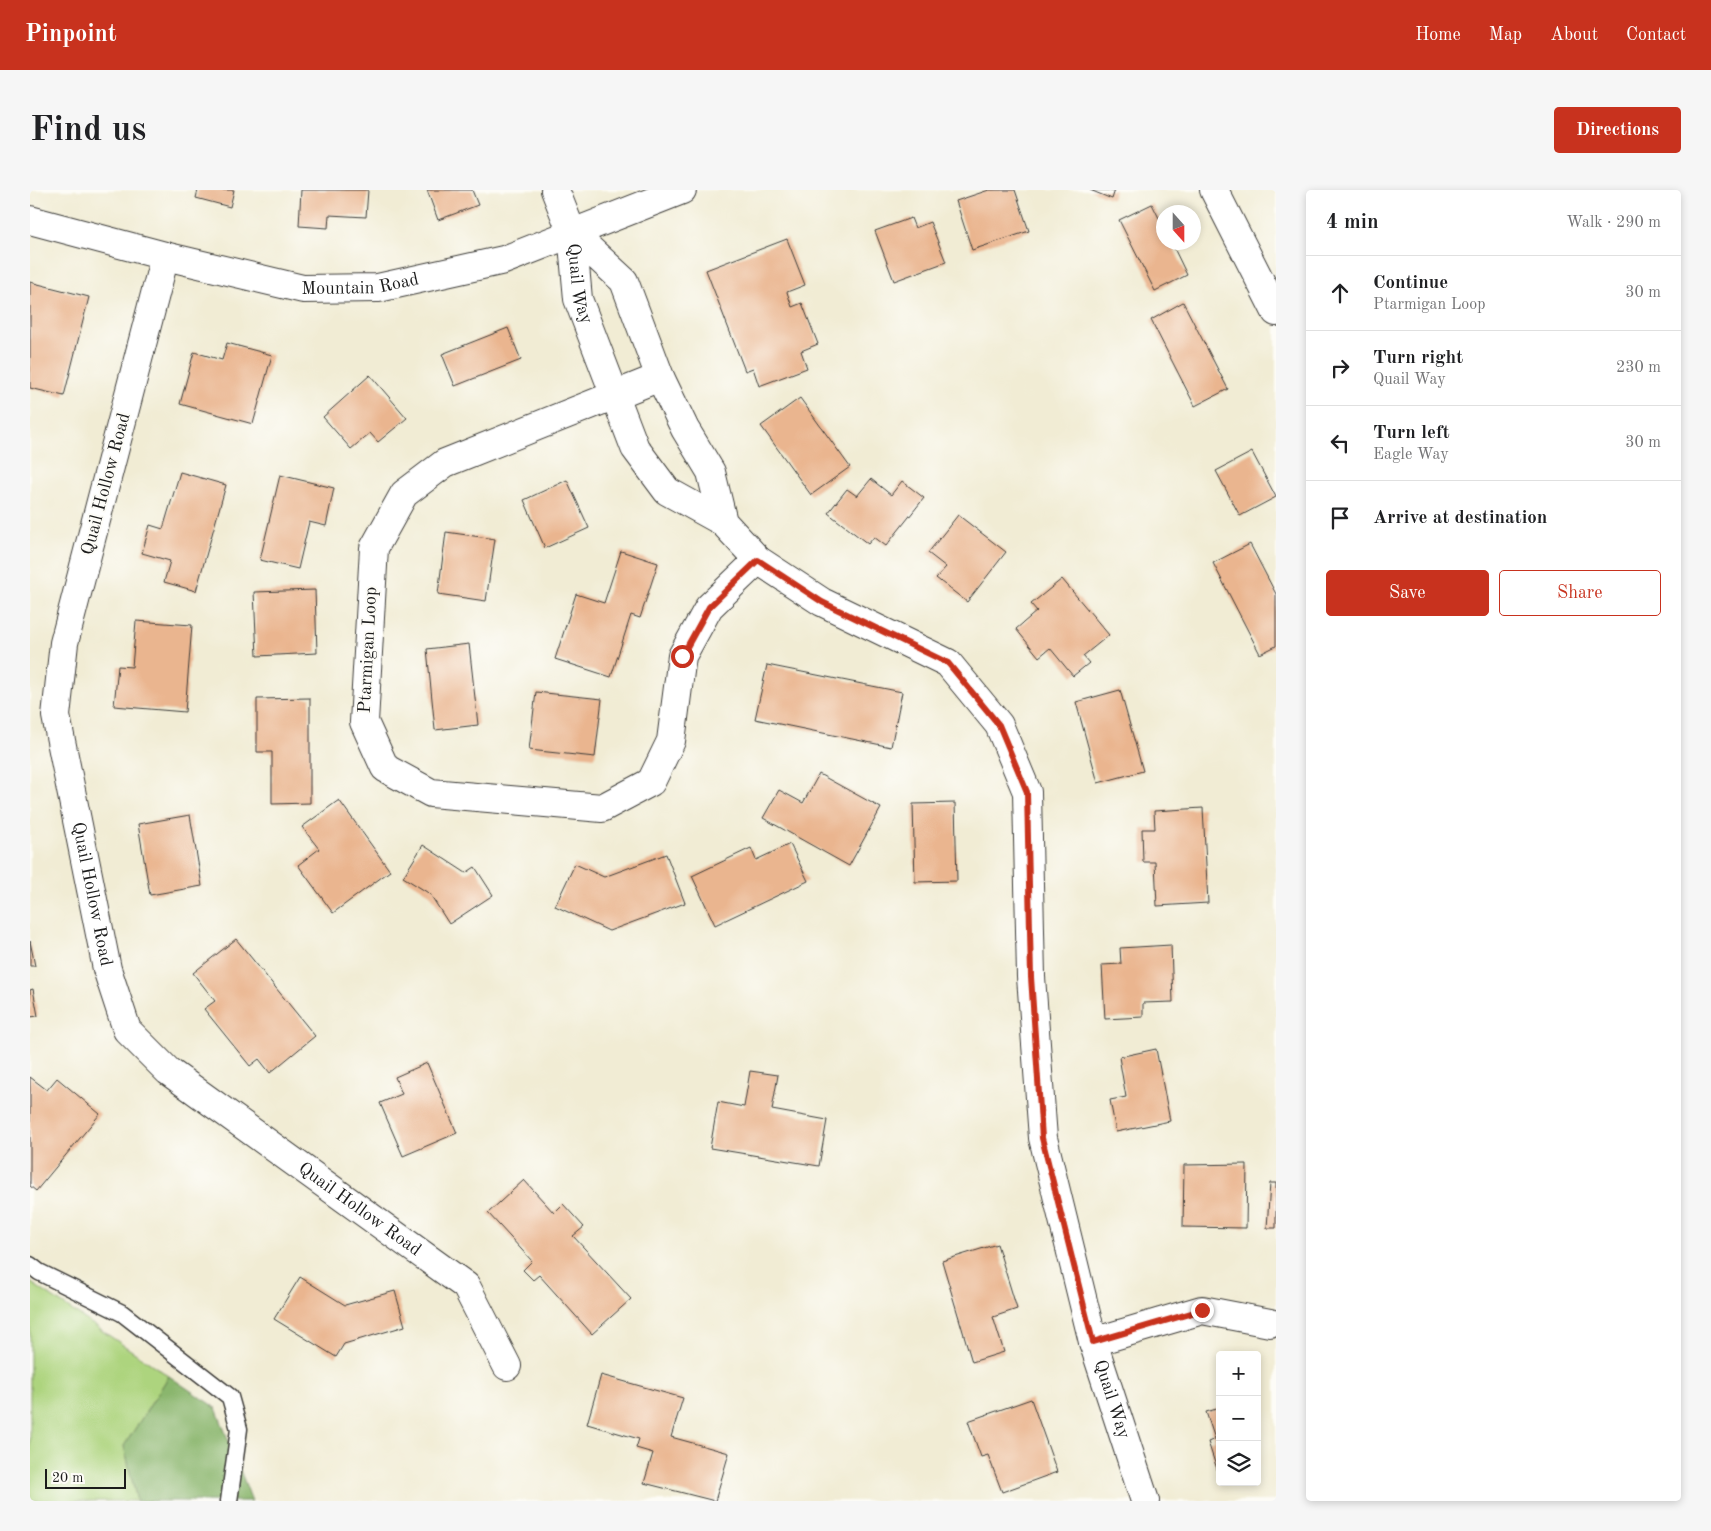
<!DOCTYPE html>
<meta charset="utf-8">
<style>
body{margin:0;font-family:"Old Standard TT",serif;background:#f6f6f6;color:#202124}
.controls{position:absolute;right:15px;bottom:15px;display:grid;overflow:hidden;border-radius:5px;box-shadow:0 2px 8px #0003}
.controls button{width:45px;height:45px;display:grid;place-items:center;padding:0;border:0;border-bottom:1px solid #e0e0e0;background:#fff;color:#202124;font:25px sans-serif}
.compass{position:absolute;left:1126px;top:15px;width:45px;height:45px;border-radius:50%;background:#fff;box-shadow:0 2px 8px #0003;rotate:159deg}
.scale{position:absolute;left:15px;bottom:12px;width:81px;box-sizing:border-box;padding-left:5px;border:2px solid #1c1c1c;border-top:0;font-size:14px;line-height:18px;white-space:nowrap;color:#1c1c1c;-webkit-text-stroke:4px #fdfcf7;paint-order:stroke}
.stop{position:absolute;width:15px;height:15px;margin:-11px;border:4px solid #c8321e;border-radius:50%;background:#fff}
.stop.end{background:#c8321e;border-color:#fff;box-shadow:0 1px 5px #0008}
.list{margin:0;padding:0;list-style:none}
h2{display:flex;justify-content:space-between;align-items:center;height:65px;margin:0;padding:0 20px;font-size:21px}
h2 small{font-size:16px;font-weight:400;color:#757577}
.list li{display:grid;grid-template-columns:32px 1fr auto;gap:15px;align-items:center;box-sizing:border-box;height:75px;padding:0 20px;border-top:1px solid #e0e0e0}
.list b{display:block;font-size:19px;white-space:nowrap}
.list p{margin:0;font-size:16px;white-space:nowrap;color:#757577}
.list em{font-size:16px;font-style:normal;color:#757577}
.actions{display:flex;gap:10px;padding:15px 20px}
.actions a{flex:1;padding:11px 0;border:1px solid #c8321e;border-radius:5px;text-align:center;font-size:18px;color:#c8321e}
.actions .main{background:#c8321e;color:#fff}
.icon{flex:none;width:28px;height:28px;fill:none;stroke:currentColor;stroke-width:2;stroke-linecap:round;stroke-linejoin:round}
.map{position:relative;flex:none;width:1246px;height:1311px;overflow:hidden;border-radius:5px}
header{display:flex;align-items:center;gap:30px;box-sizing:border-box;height:70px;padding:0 25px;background:#c8321e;color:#fff}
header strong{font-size:24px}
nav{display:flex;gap:28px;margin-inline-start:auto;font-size:18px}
.intro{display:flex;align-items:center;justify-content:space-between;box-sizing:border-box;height:120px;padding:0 30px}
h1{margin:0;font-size:35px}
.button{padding:12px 22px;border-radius:5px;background:#c8321e;color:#fff;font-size:18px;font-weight:700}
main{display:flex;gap:30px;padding:0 30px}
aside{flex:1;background:#fff;border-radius:5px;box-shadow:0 2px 8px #0003}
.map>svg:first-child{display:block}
</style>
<header>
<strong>Pinpoint</strong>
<nav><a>Home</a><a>Map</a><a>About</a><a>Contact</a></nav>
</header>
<div class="intro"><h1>Find us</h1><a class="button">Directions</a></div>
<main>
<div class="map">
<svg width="1246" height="1311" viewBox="0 0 1246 1311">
<rect width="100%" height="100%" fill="#fdfcf7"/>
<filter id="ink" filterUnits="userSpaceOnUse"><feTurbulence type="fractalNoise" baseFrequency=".02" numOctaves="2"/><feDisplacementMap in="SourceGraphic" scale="10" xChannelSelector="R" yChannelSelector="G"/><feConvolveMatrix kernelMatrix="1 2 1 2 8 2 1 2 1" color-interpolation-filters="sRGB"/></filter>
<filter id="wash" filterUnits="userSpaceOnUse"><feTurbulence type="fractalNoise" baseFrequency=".0096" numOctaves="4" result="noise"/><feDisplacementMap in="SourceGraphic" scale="20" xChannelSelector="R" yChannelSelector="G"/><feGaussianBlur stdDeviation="1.12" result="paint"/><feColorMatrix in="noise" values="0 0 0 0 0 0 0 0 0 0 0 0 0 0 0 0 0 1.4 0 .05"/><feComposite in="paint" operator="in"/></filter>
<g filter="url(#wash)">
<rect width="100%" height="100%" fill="#f1ecd4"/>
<path fill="#add47e" stroke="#64784d" d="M0,1092l139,94 -45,70 13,55h-107z"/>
<path fill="#8ab66d" stroke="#536944" d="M139,1186l47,32 36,93h-115l-13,-55z"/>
<g id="blocks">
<path fill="#eab58f" d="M168,0h36l-4,17 -34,-9z
M271,0h67l-2,27 -37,-2 -1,13 -29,-2z
M397,0h45l6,15 -40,15z
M959,0h26l14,41 -57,19 -16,-49z
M1060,0h25l-3,9z
M1122,14l12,24v14h7l16,33 -32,16 -36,-71z
M881,28l4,10 15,-6 16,40 -52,19 -19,-50z
M757,49l18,46 -18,7 5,15 10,-4 16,41 -17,7 6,17 -48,18 -6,-18 -8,3 -39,-101z
M0,92l59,15 -25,99 -34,-8z
M1153,112l45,87 -33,17 -44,-86z
M478,138l13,32 -66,26 -13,-32z
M197,153l45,12 -19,69 -73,-20 14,-52 28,8z
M340,185l37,43 -29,24 -8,-9 -19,16 -28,-32z
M770,208l50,69 -39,28 -50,-69z
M1222,262l24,45 -36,19 -24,-45z
M150,282l46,13 -30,106 -32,-9 6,-21 -28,-8 8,-28 13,4z
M250,285l54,13 -8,38 -17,-4 -11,47 -38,-9z
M841,289l20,16 11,-14 22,17 -38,48 -12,-9 -6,7 -40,-31 19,-24 10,7z
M537,290l22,48 -44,20 -21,-48z
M928,325l48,37 -39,50 -31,-24 10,-11 -18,-14z
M416,342l49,7 -9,62 -48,-7z
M1220,354l26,50v52l-16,8 -47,-91z
M591,361l37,12 -18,55 -9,-3 -20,62 -56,-18 21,-65 28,9z
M1032,389l47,56 -26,21 6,7 -16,13 -23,-28 -11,9 -23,-28 21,-18 -6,-7z
M285,400l2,63 -60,3 -3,-64z
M106,431l56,4 -7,87 -71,-6 4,-40 14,1z
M439,454l9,81 -43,5 -8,-81z
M737,475l135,27 -11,55 -136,-28z
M1090,500l23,81 -45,12 -22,-81z
M506,502l66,7 -7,58 -66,-7z
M280,508v105l-38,1v-52h-15v-53z
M789,584l62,34 -32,58 -86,-48 16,-28 24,13z
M309,610l51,71 -57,42 -35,-48 21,-16 -17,-22z
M925,613l2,78 -42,1 -2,-78z
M1173,618l5,95 -51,3 -2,-44h-12l-1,-33h13l-1,-18z
M160,625l12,71 -52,9 -12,-71z
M760,654l18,37 -93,44 -23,-49 59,-28 5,12z
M393,655l43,28 9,-6 18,28 -44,29 -19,-30 -27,-17z
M636,664l19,49 -76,28 -54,-25 20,-42 29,13z
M206,749l79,97 -45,37 -11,-14 -9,7 -46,-57 11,-8 -22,-28z
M0,751l5,25h-5z
M1141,755l2,57 -30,1v14l-38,2 -3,-54 19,-1 -1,-16z
M3,799l5,27 -8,1v-27z
M1126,859l14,72 -54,11 -6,-32 16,-3 -7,-40z
M397,873l30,70 -54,23 -23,-53 22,-9 -7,-17z
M720,881l28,4 -6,35 55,10 -8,46 -109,-18 8,-46 26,5z
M0,887l17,13 10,-12 43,36 -64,77 -6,-5z
M1217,974l-1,64 -63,-1 1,-62z
M494,990l30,33 9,-9 21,23 -11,9 58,63 -39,35 -53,-59 -6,5 -10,-10 9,-9 -44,-48z
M1240,993h6v45h-9z
M967,1054l20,65 -24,8 11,35 -32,10 -30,-101z
M270,1087l45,28 50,-14 10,35 -61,18 -8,13 -62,-38z
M571,1185l82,23 -12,39 58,16 -14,48 -71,-18 9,-30 -17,-5 3,-9 -52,-15z
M1001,1209l26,73 -55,20 -14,-37 -7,2 -13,-36z
M1190,1218v67h-1l-11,-33 7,-3 -9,-27z"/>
</g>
</g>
<g filter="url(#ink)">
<use href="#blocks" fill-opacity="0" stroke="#3c3b38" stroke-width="1"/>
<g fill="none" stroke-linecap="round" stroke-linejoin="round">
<defs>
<path id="lane" d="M0,1075l9,7 83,41 108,84 9,32 -10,72"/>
<g id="street">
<path d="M525,0l17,43"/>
<path d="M1184,0l62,122"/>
<path id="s1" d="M0,30l135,36 138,33 75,-1 126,-28 178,-70"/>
<path id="s2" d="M135,66l-101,387 -8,73 51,253 20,61 41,41 298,215 41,80"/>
<path d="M630,187l-215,86 -41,31 -30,54 -10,174 21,46 46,25 171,15 49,-26 20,-41 11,-85 27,-49 49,-47"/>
<path id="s3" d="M693,332l-12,-50 -26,-43 -25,-52 -36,-96 -52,-48 6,66 57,149 32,43 56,31 35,38 64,42 126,61 51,62 28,67 4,185 12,161 50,204 52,159"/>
<path d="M1063,1152l109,-32 68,13"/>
</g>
</defs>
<use href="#lane" stroke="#3c3b38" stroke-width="19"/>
<use href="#street" stroke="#3c3b38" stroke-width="30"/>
<use href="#lane" stroke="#fff" stroke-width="16"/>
<use href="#street" stroke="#fff" stroke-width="28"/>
</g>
</g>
<g fill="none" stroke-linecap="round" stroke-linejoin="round" filter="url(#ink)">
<path stroke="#c8321e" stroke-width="6" d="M652,466l27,-49 49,-47 64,42 126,61 51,62 28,67 4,185 11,161 51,204 109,-32"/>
</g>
<g text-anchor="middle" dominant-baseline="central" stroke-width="4" stroke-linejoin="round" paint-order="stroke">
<g font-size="18" fill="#1c1c1c" stroke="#fdfcf7">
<text stroke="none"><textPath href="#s1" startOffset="339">Mountain Road</textPath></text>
<text stroke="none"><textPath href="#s3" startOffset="384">Quail Way</textPath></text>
<text transform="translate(76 294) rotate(-75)">Quail Hollow Road</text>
<text transform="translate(338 460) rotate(-87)">Ptarmigan Loop</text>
<text stroke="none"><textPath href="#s2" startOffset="655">Quail Hollow Road</textPath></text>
<text stroke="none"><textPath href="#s2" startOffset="1090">Quail Hollow Road</textPath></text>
<text stroke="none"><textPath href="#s3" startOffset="1714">Quail Way</textPath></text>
</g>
</g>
</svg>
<div class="controls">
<button>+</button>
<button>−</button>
<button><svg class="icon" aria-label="layers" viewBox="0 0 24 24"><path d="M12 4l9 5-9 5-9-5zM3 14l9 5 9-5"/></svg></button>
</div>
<svg class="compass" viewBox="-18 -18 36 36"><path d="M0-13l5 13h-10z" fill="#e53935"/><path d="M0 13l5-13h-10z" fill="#757577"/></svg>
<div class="scale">20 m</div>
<div class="stop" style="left:652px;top:466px"></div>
<div class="stop end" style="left:1172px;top:1120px"></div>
</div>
<aside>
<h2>4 min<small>Walk · 290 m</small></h2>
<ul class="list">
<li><svg class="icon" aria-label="ahead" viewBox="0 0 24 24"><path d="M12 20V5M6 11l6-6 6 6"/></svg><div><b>Continue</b><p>Ptarmigan Loop</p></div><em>30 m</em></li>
<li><svg class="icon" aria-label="right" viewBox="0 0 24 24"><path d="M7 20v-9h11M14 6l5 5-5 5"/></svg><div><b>Turn right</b><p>Quail Way</p></div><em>230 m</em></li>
<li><svg class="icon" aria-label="left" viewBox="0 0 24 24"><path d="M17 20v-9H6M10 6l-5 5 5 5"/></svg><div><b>Turn left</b><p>Eagle Way</p></div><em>30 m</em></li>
<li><svg class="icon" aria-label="arrive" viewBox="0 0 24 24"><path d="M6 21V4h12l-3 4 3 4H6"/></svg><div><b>Arrive at destination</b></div></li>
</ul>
<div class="actions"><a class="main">Save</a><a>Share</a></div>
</aside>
</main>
